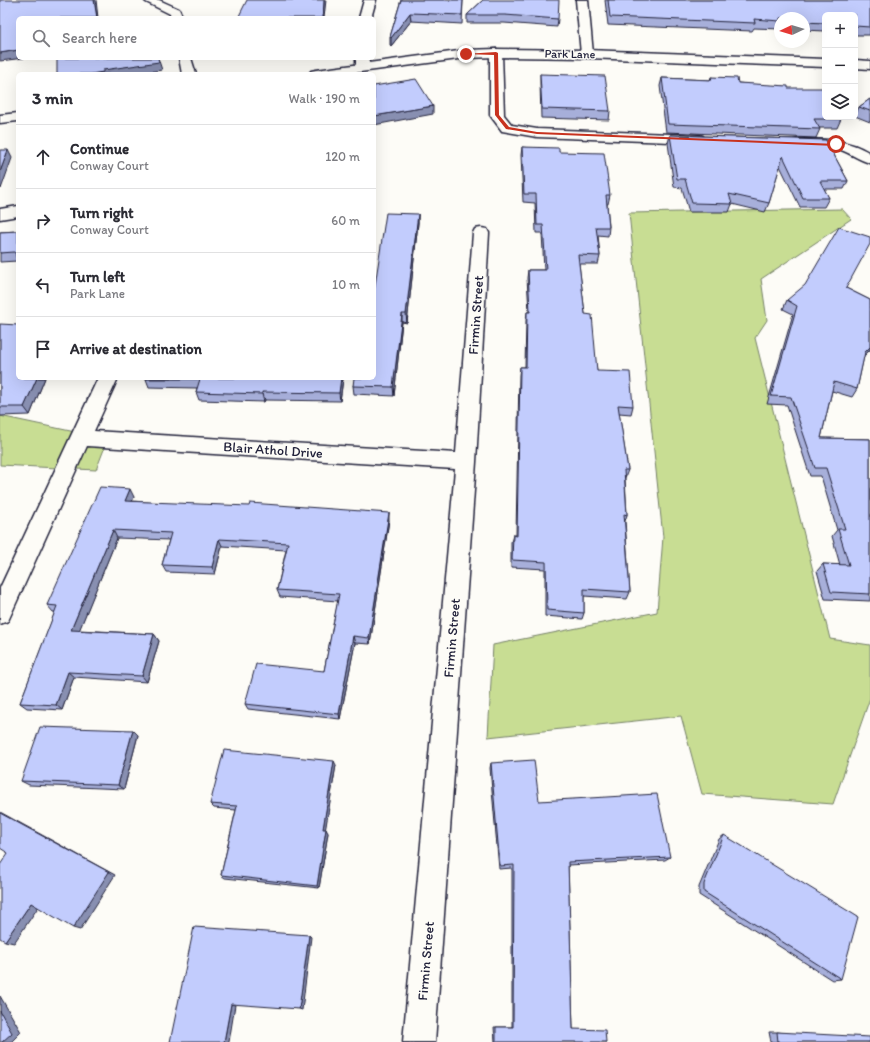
<!DOCTYPE html>
<meta charset="utf-8">
<style>
body{margin:0;font-family:Itim,sans-serif;background:#f2f2f3;color:#2b2b33}
.controls{position:absolute;right:12px;top:12px;display:grid;overflow:hidden;border-radius:6px;box-shadow:0 4px 16px #0002}
.controls button{width:36px;height:36px;display:grid;place-items:center;padding:0;border:0;border-bottom:1px solid #e1e1e2;background:#fff;color:#2b2b33;font:20px sans-serif}
.compass{position:absolute;left:774px;top:12px;width:36px;height:36px;border-radius:50%;background:#fff;box-shadow:0 4px 16px #0002;rotate:266deg}
.stop{position:absolute;width:12px;height:12px;margin:-9px;border:3px solid #c8321e;border-radius:50%;background:#fff}
.stop.end{background:#c8321e;border-color:#fff;box-shadow:0 1px 4px #0008}
.list{margin:0;padding:0;list-style:none}
h2{display:flex;justify-content:space-between;align-items:center;height:52px;margin:0;padding:0 16px;font-size:17px}
h2 small{font-size:13px;font-weight:400;color:#7c7c81}
.list li{display:grid;grid-template-columns:26px 1fr auto;gap:12px;align-items:center;box-sizing:border-box;height:64px;padding:0 16px;border-top:1px solid #e1e1e2}
.list b{display:block;font-size:15px;white-space:nowrap}
.list p{margin:0;font-size:13px;white-space:nowrap;color:#7c7c81}
.list em{font-size:13px;font-style:normal;color:#7c7c81}
.icon{flex:none;width:22px;height:22px;fill:none;stroke:currentColor;stroke-width:2;stroke-linecap:round;stroke-linejoin:round}
.map{position:relative;flex:none;width:870px;height:1042px;overflow:hidden}
.search{position:absolute;background:#fff;box-shadow:0 4px 16px #0002;left:16px;top:16px;width:360px;height:44px;display:flex;align-items:center;gap:10px;box-sizing:border-box;padding:0 14px;border-radius:6px;color:#7c7c81;font-size:15px}
.panel{position:absolute;background:#fff;box-shadow:0 4px 16px #0002;left:16px;top:72px;width:360px;height:308px;border-radius:6px}
.map>svg:first-child{display:block}
</style>
<div class="map">
<svg width="870" height="1042" viewBox="0 0 870 1042">
<rect width="100%" height="100%" fill="#fdfcf7"/>
<filter id="ink" filterUnits="userSpaceOnUse"><feTurbulence type="fractalNoise" baseFrequency=".025" numOctaves="2"/><feDisplacementMap in="SourceGraphic" scale="8" xChannelSelector="R" yChannelSelector="G"/><feConvolveMatrix kernelMatrix="1 2 1 2 8 2 1 2 1" color-interpolation-filters="sRGB"/></filter>
<g filter="url(#ink)">
<path fill="#c8dd93" stroke="#758067" d="M842,209l9,10 -90,60 6,41 -12,18 75,301 40,6v53l-37,106 -131,-10 -21,-78 -193,21 5,-92 164,-33 6,-75 -34,-324z
M0,416l108,23 -12,31 -96,-5z"/>
<g fill="none" stroke-linecap="round" stroke-linejoin="round">
<defs>
<path id="street" d="M144,0h15l20,9 4,9h-12l-1,-4 -24,-12z
M364,0h12l-5,18h-12z
M576,0h12l5,54 -1,3h-10l-1,-3z
M496,49l5,1 1,3 2,62 8,10 25,4 161,6 5,1 2,3 -2,3 -5,1 -161,-6 -35,-6 -12,-16v-62l1,-3z
M179,58h12l5,16h-14z
M356,58h12l2,9 -2,3h-10l-2,-3z
M799,139c25,0 49,0 71,14v10c-12,-3 -22,-12 -35,-15 -13,-2 -28,1 -41,-2l-2,-3 2,-3z
M18,206v10l-18,3v-10z
M481,228l6,1 2,4 -13,229 -41,580h-32l52,-573 -368,-23 -79,175 -8,3v-36l98,-210h20l-24,53 362,22 17,-220 2,-4z"/>
<path id="secondary" d="M496,49l91,1 238,9v8l-238,-9 -91,-1 -30,1 -121,16h-36l2,-3 5,-1 150,-20z
M855,60l15,1v8l-15,-1z
M18,113v8l-18,2v-8z"/>
</defs>
<use href="#street" stroke="#22223b" stroke-width="3"/>
<use href="#secondary" stroke="#22223b" stroke-width="3"/>
<use href="#street" fill="#fdfcf7" fill-rule="evenodd"/>
<use href="#secondary" fill="#fdfcf7" fill-rule="evenodd"/>
</g>
<path fill="#a7afda" stroke="#22223b" d="M401,0h62l-1,24 -51,-3 -20,25 -1,-1v-8z
M483,0l75,19 -1,8 -53,-4h-37v-8z
M605,0h265v35h-15v-20h-30v16l-21,-1v-12h-24v11l-26,-1 -2,3 -144,-6z
M540,74l70,37 -1,9 -68,-2 -1,-35z
M711,77l27,6 50,5 53,31 -4,9h-18l1,1 -4,9 -150,-6 -6,-46 2,-8 48,2z
M870,99v23l-15,-6 4,-9z
M670,135l156,5 22,41 -4,8h-20l5,9 -5,9h-24l-20,-41 -11,37 -4,9 -33,-8 -3,8h-40l-7,-24 -8,-1 -6,-44z
M522,147l37,5 51,43 -2,9h-1l2,23 -1,9 -10,-1 2,21 -2,8h-19l6,50 12,57 36,35 -2,8 -12,-1 9,57 -3,8 2,37 -2,6 5,71 -3,7 -43,-3v17l-2,6 -37,-3v-47l-34,-2v-25l2,-7h3l3,-160 1,-8h5l1,-47 1,-8h2l-2,-34 1,-8h16l-2,-37h-6l-1,-30 -12,-1 -2,-47z
M418,214v9l-11,100 -5,-1 -8,74 -40,-2 -1,-8z
M18,231l-1,30 -17,1v-30z
M846,288l24,12v50l-6,6 -7,33 -5,8 -20,-6 -11,47 49,1v162l-45,-2 -8,-28 6,-7 17,1 -8,-29 5,-6 -16,-54h-11l-23,-71 -20,-1 26,-90 -10,-5 4,-9z
M0,324l18,54h27l-15,37 -30,1z
M146,378h197v1l-3,22 -75,-1 -1,2 -65,-2 -3,-8 1,-4 -48,-1 -3,-8z
M134,497l-2,4 257,19 -19,124 -15,-1 -15,76 -92,-10 -3,-5 79,-33 14,-70 -58,-4 -3,-7 9,-40 -64,-4 -7,28 -49,-2 -4,-7 7,-25 -52,-2 -38,92 75,4 5,7 -12,41 -73,-5 -12,33 -35,-2 -7,-5 35,-91h-2l-6,-7z
M133,730l5,5 -14,54 -95,-4 -8,-4z
M491,763l48,38 131,56 -5,3 -97,5 5,164 33,13h-111l-1,-15h18v-159l-13,1 -9,-101z
M336,765l-11,64 3,4 -9,55 -94,-10 -4,-3 15,-65 -22,-2 -4,-4z
M724,835l117,144 -9,1 -133,-85v-8l20,-48z
M769,1032h8l93,10h-99z"/>
<path fill="#888fb1" stroke="#22223b" d="M94,0h2l2,18h-1z
M324,0h2l-2,18h-1z
M410,13l1,8 -20,25v-8z
M18,50v8h6l-24,3v-8z
M158,58l4,12 -27,4h-44l12,-4z
M433,106v8l-59,11v-9z
M8,150l4,8 -11,31 -1,-3v-14z
M418,214v9l-11,100 -1,-9z
M402,314v8l-8,74 -1,-9z
M870,347v3l-11,10 6,-8z
M37,378h8l-15,37 -6,-8z
M341,378h2v1l-3,22 -1,-8z
M262,392l3,8 -1,2 -2,-8z
M130,489l4,8 -5,11 -4,-7z
M389,513v7l-19,124 -1,-6z
M113,530l4,8 -40,98 -6,-6z
M219,539l3,7 -7,28 -3,-7z
M154,634l5,7 -12,41 -5,-6z
M353,636l2,7 -15,76 -1,-5z
M68,672l6,5 -12,33 -6,-5z
M133,730l5,5 -14,54 -6,-4z
M334,761l2,4 -11,67 -2,-3z
M0,812l115,63 -35,55 -7,-2z
M326,829l2,4 -9,55 -2,-2z
M31,903l8,3 -25,37 -9,-2z
M309,935l2,2 -9,73 -3,-1z
M0,996l21,36 -10,10h-9l-2,-31z
M231,1004l4,1 -6,37h-5z"/>
<path fill="#c2ccfd" stroke="#22223b" d="M0,0h94l3,18h-79v32l-18,3z
M247,0h77l-1,18h-85z
M401,0h62l-1,15 -52,-2 -19,25 -1,-1z
M483,0h76l-1,19 -53,-4h-38z
M608,0h262v27l-15,-1v-11h-30v8l-21,-1v-4h-24v3l-26,-2 1,4 -145,-6z
M57,58h101l1,4 -56,8v2l-12,2h-34z
M540,74l65,2 5,35 -68,-2z
M711,77l26,1 1,5 50,3v2h35l2,4v25h14l2,2h-27l6,10 -152,-5 -6,-46 50,2z
M416,79l17,27 -59,10v-30z
M870,99v12l-11,-4z
M670,135l156,5 22,41h-28l9,17h-26l-20,-42 -14,47 -40,-9 3,10 -40,-1 -7,-24h-8z
M522,147l37,1v4l45,1 6,42h-4l3,32h-13l4,29 -22,-1 7,59 7,1 5,56 33,1 3,34 -15,-1 10,65h-4l3,45 -3,-1 6,78 -46,-3v24l-37,-3 -1,-48 -34,-2 1,-25 4,1 3,-169h6l1,-55h3l-2,-42h18l-3,-45h-6l-1,-31h-12z
M0,150h8l-8,22z
M386,213l32,1 -12,100h-4l-9,73 -40,-1 1,-8h20v-86z
M839,227l31,10v7l-24,44 24,12v47l-5,5 -8,37 -23,-7 -13,56 49,1v155l-39,-2 -8,-28 26,1 -11,-36h7l-19,-61h-11l-24,-71 -20,-1 26,-90 -10,-6 18,-15z
M18,231v35l-3,-14 -15,1v-21z
M0,324l18,1v53h19l-13,29h-24z
M146,378h195l-2,15 -77,-1v2l-66,-2 4,-13h-54z
M100,487l30,2 -5,12 124,5 1,-3 139,10 -20,125 -16,-2 -14,78 -94,-10 11,-40 68,7 15,-77 -62,-4 11,-47 -69,-4 -7,28 -50,-2 9,-32 -58,-3 -42,100 83,4 -12,42 -74,-4 -12,33 -36,-2 37,-97 -10,-1z
M40,727l93,3 -15,55 -97,-4z
M224,750l110,11 -11,68h3l-9,57 -96,-11 16,-69 -27,-2z
M534,760l5,41 118,-7 13,63 -102,5 5,167 32,1 1,12h-110v-15h17l1,-162 -14,1 -9,-103z
M0,813l109,59 -36,56 -42,-25 -26,38 -5,-3v-73l8,-12 -8,-5z
M724,835l134,82 -17,62 -137,-87v-8z
M194,927l115,8 -10,74 -68,-5 -7,38h-54z
M0,1011l12,22 -10,9h-2z
M777,1032l93,5v5h-92z"/>
</g>
<path fill="#c8321e" d="M496,52l2,1 1,62 10,12 28,5 301,12 -2,2 -299,-12 -31,-5 -11,-14 -1,-60 -30,-1z"/>
<g text-anchor="middle" dominant-baseline="central" stroke-width="3" stroke-linejoin="round" paint-order="stroke">
<g font-size="12" fill="#22223b" stroke="#fdfcf7">
<text transform="translate(570 54) rotate(1)">Park Lane</text>
</g>
<g font-size="14" fill="#22223b" stroke="#fdfcf7">
<text transform="translate(476 315) rotate(-86)">Firmin Street</text>
<text transform="translate(273 450) rotate(4)">Blair Athol Drive</text>
<text transform="translate(452 638) rotate(-85)">Firmin Street</text>
<text transform="translate(426 961) rotate(-85)">Firmin Street</text>
</g>
</g>
</svg>
<div class="controls">
<button>+</button>
<button>−</button>
<button><svg class="icon" aria-label="layers" viewBox="0 0 24 24"><path d="M12 4l9 5-9 5-9-5zM3 14l9 5 9-5"/></svg></button>
</div>
<svg class="compass" viewBox="-18 -18 36 36"><path d="M0-13l5 13h-10z" fill="#e53935"/><path d="M0 13l5-13h-10z" fill="#7c7c81"/></svg>
<div class="stop" style="left:836px;top:144px"></div>
<div class="stop end" style="left:466px;top:54px"></div>
<div class="search"><svg class="icon" aria-label="search" viewBox="0 0 24 24"><circle cx="10" cy="10" r="6"/><path d="M15 15l6 6"/></svg>Search here</div>
<section class="panel">
<h2>3 min<small>Walk · 190 m</small></h2>
<ul class="list">
<li><svg class="icon" aria-label="ahead" viewBox="0 0 24 24"><path d="M12 20V5M6 11l6-6 6 6"/></svg><div><b>Continue</b><p>Conway Court</p></div><em>120 m</em></li>
<li><svg class="icon" aria-label="right" viewBox="0 0 24 24"><path d="M7 20v-9h11M14 6l5 5-5 5"/></svg><div><b>Turn right</b><p>Conway Court</p></div><em>60 m</em></li>
<li><svg class="icon" aria-label="left" viewBox="0 0 24 24"><path d="M17 20v-9H6M10 6l-5 5 5 5"/></svg><div><b>Turn left</b><p>Park Lane</p></div><em>10 m</em></li>
<li><svg class="icon" aria-label="arrive" viewBox="0 0 24 24"><path d="M6 21V4h12l-3 4 3 4H6"/></svg><div><b>Arrive at destination</b></div></li>
</ul>
</section>
</div>
